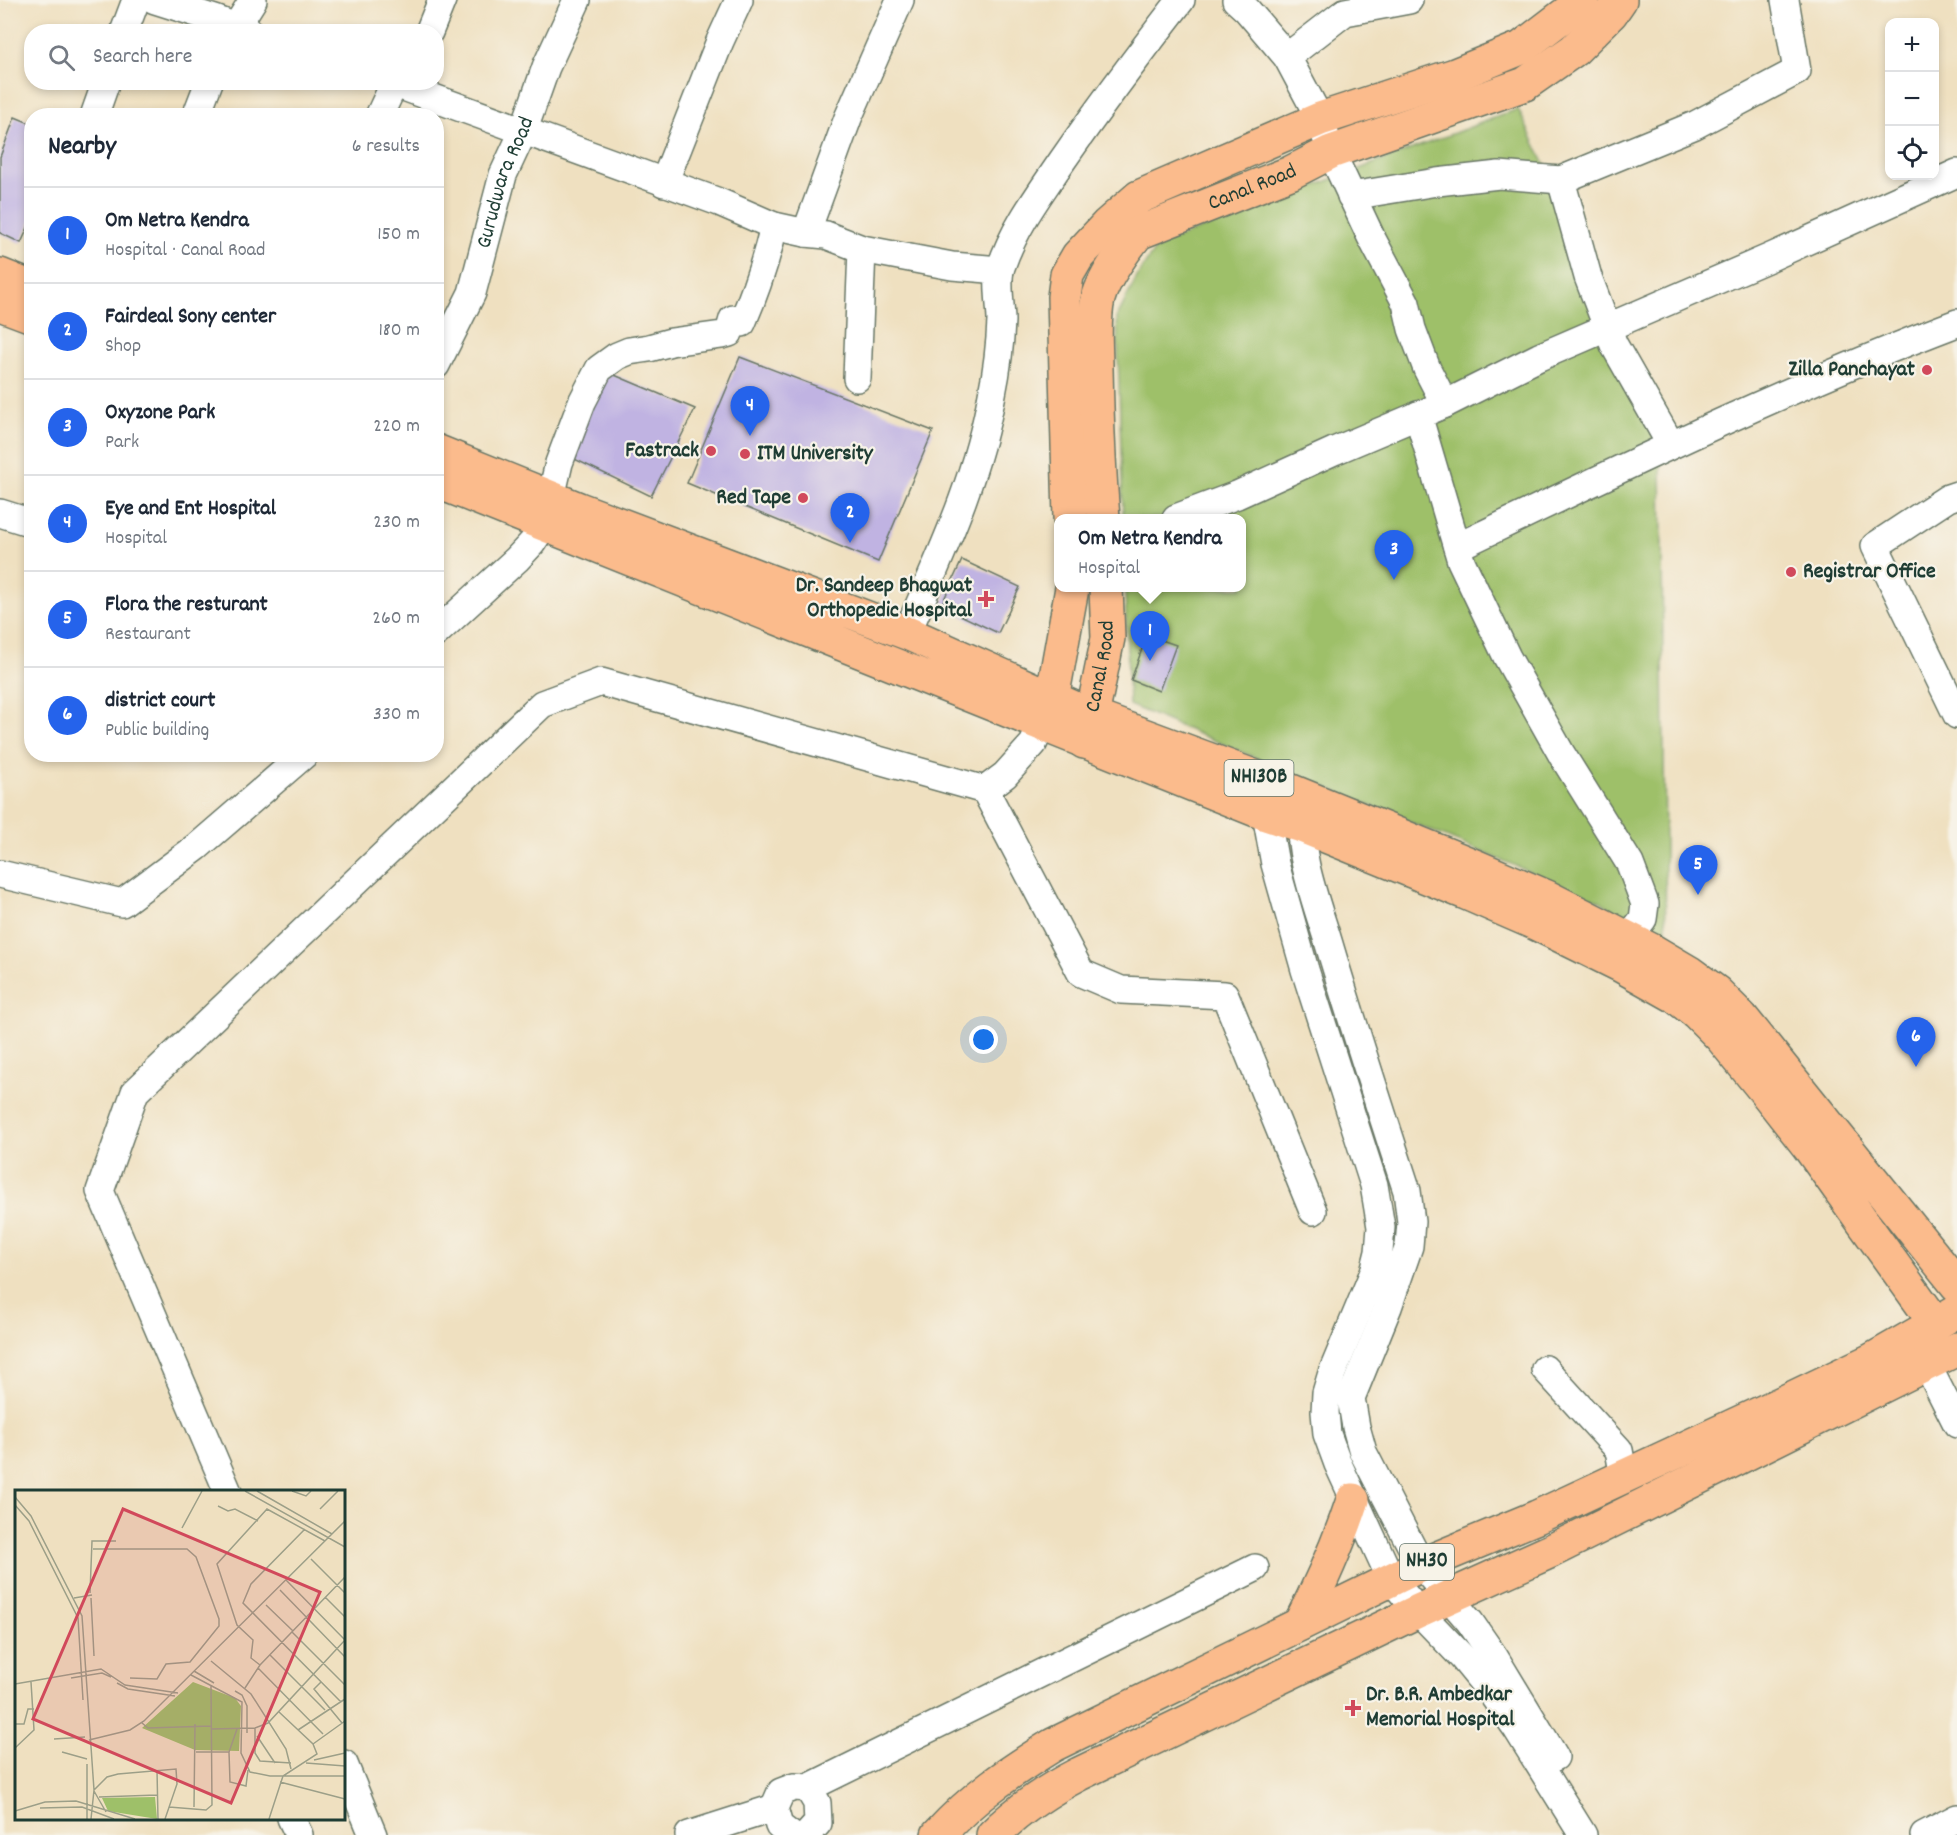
<!DOCTYPE html>
<meta charset="utf-8">
<style>
body{margin:0;font-family:Dekko,sans-serif;background:#f2f2f3;color:#1f2937}
.controls{position:absolute;right:18px;top:18px;display:grid;overflow:hidden;border-radius:12px;box-shadow:0 3px 9px #0003}
.controls button{width:54px;height:54px;display:grid;place-items:center;padding:0;border:0;border-bottom:2px solid #e0e1e3;background:#fff;color:#1f2937;font:30px sans-serif}
.you{position:absolute;left:984px;top:1040px;width:21px;height:21px;margin:-15px;border:4px solid #fff;border-radius:50%;background:#1a73e8;box-shadow:0 0 0 9px #1a73e833}
.badge{display:grid;place-items:center;width:39px;height:39px;border-radius:50%;background:#2563eb;color:#fff;font-size:20px;font-weight:700}
.pin{position:absolute;translate:-50% -50px;filter:drop-shadow(0 2px 3px #0008)}
.pin::after{content:'';position:absolute;top:32px;width:21px;height:18px;background:inherit;clip-path:polygon(0 0,100% 0,50% 100%)}
.popup{position:absolute;left:1054px;top:514px;width:192px;height:78px;box-sizing:border-box;display:grid;place-content:center;border-radius:12px;background:#fff;filter:drop-shadow(0 2px 4px #0005);font-size:20px;white-space:nowrap;color:#747a83}
.popup b{font-size:22px;color:#1f2937}
.popup::after{content:'';position:absolute;left:50%;top:100%;margin-left:-12px;border:12px solid transparent;border-top-color:#fff}
.list{margin:0;padding:0;list-style:none}
h2{display:flex;justify-content:space-between;align-items:center;height:78px;margin:0;padding:0 24px;font-size:26px}
h2 small{font-size:20px;font-weight:400;color:#747a83}
.list li{display:grid;grid-template-columns:39px 1fr auto;gap:18px;align-items:center;box-sizing:border-box;height:96px;padding:0 24px;border-top:2px solid #e0e1e3}
.list b{display:block;font-size:22px;white-space:nowrap}
.list p{margin:0;font-size:20px;white-space:nowrap;color:#747a83}
.list em{font-size:20px;font-style:normal;color:#747a83}
.icon{flex:none;width:33px;height:33px;fill:none;stroke:currentColor;stroke-width:2;stroke-linecap:round;stroke-linejoin:round}
.map{position:relative;flex:none;width:1957px;height:1835px;overflow:hidden}
.search{position:absolute;background:#fff;box-shadow:0 3px 9px #0003;left:24px;top:24px;width:420px;height:66px;display:flex;align-items:center;gap:15px;box-sizing:border-box;padding:0 21px;border-radius:24px;color:#747a83;font-size:22px}
.panel{position:absolute;background:#fff;box-shadow:0 3px 9px #0003;left:24px;top:108px;width:420px;height:654px;border-radius:24px}
.map>svg:first-child{display:block}
</style>
<div class="map">
<svg width="1957" height="1835" viewBox="0 0 1957 1835">
<rect width="100%" height="100%" fill="#f7f3e8"/>
<filter id="ink" filterUnits="userSpaceOnUse"><feTurbulence type="fractalNoise" baseFrequency=".0167" numOctaves="2"/><feDisplacementMap in="SourceGraphic" scale="12" xChannelSelector="R" yChannelSelector="G"/><feConvolveMatrix kernelMatrix="1 2 1 2 8 2 1 2 1" color-interpolation-filters="sRGB"/></filter>
<filter id="wash" filterUnits="userSpaceOnUse"><feTurbulence type="fractalNoise" baseFrequency=".008" numOctaves="4" result="noise"/><feDisplacementMap in="SourceGraphic" scale="24" xChannelSelector="R" yChannelSelector="G"/><feGaussianBlur stdDeviation="1.35" result="paint"/><feColorMatrix in="noise" values="0 0 0 0 0 0 0 0 0 0 0 0 0 0 0 0 0 1.4 0 .05"/><feComposite in="paint" operator="in"/></filter>
<g filter="url(#wash)">
<rect width="100%" height="100%" fill="#efe0c0"/>
<path fill="#9ec069" stroke="#5e7e4e" stroke-width="1.5" d="M1518,109l30,62 113,284 5,490 -66,-44 -471,-196 -4,-117h117v-70h-119l-6,-201 22,-44 19,-28z"/>
<g id="blocks">
<path fill="#c0b3e2" d="M15,117l17,7v95l-11,24 -21,-10v-76z
M740,357l193,74 -55,131 -191,-79z
M605,371l90,38 -44,87 -87,-42z
M962,560l58,27 -22,46 -57,-27z
M1147,635l29,10 -17,46 -28,-11z"/>
</g>
</g>
<g filter="url(#ink)">
<use href="#blocks" fill-opacity="0" stroke="#687665" stroke-width="1.5"/>
<g fill="none" stroke-linecap="round" stroke-linejoin="round">
<defs>
<g id="minor">
<path d="M155,0l60,19 34,13"/>
<path d="M1236,0l11,10 40,47 33,62 11,33 40,85 35,66 6,26 15,40 18,35"/>
<path d="M124,32l12,-32"/>
<path d="M233,32l20,-32"/>
<path d="M429,32l13,-32"/>
<path d="M1287,57l58,-45 64,-12"/>
<path d="M390,82l329,120 55,24 32,7 20,2 36,14 90,17 48,4"/>
<path d="M94,116l12,-34"/>
<path d="M196,116l13,-34"/>
<path d="M379,116l15,-32"/>
<path d="M1561,180l27,97 26,68 57,100"/>
<path d="M664,183l56,-142 19,-41"/>
<path d="M1351,196l86,-14 62,-7 62,5 134,-55 102,-54 -12,-71"/>
<path d="M806,233l42,-115 52,-118"/>
<path id="s1" d="M436,365l36,-72 31,-118 20,-43 23,-65 31,-67"/>
<path d="M857,378l5,-129"/>
<path d="M1418,415l43,146 46,96 55,98 68,109 15,40 -2,15 -15,19 -6,20"/>
<path d="M1957,495l-9,3 -73,48 82,169"/>
<path d="M0,513l32,10"/>
<path d="M1176,518l61,-23 97,-44 111,-47 94,-47 232,-100 186,-84"/>
<path d="M1457,547c165,-79 329,-159 500,-224"/>
<path d="M436,633l81,-74 15,-16 13,-20 14,-60 23,-61 17,-33 18,-13 12,-5 20,-3 22,-6 51,-7 7,-2 4,-14 9,4c14,-32 24,-63 32,-97"/>
<path d="M907,633c34,-79 70,-154 85,-239 5,-24 8,-48 9,-73 0,-15 -5,-40 0,-54 13,-39 38,-72 61,-106 38,-55 78,-108 119,-161"/>
<path d="M985,790l20,-15 28,-31 9,-19"/>
<path d="M1267,795l-1,19 9,50 30,106 69,215 7,42 -2,25 -5,20 -42,101 -6,20 -1,19 2,22 11,30 53,115 27,32 45,47 27,33 27,38 66,106"/>
<path d="M1301,807c-4,45 14,92 27,134 25,84 52,167 79,250l4,31 -2,24 -21,61 -37,91 5,29 7,25 58,113 49,57 25,36 60,99"/>
<path d="M0,874l122,29 75,-56 108,-93"/>
<path d="M1927,1365l30,59"/>
<path d="M1545,1369l74,81 5,28"/>
<path d="M228,1492l-128,-301 35,-99 407,-388 59,-22 384,108 96,183 40,17 104,5 88,216"/>
<path d="M344,1764l29,71"/>
<path d="M808,1788l447,-220"/>
<path d="M291,1818l8,17"/>
<path d="M689,1835l85,-27"/>
<path d="M791,1835l-12,-9 -5,-18 7,-16 13,-5 14,1 9,15 1,20 -11,12"/>
<path d="M1924,1835l33,-17"/>
</g>
<g id="major">
<path d="M1070,518l-6,-221 3,-22 11,-19 29,-31 32,-28 181,-78 135,-44 66,-27 51,-39 10,-9"/>
<path id="s2" d="M1103,518c-4,-50 -6,-100 -7,-150 0,-23 -3,-47 2,-69 5,-20 27,-50 40,-66l152,-60 41,-21 194,-68 49,-34 37,-37 9,-13"/>
<path d="M1042,724l10,-25 20,-111"/>
<path id="s3" d="M1084,742l8,-26 16,-78 -2,-50"/>
<path d="M1300,1624c21,-41 39,-81 53,-124"/>
<path d="M938,1835c37,-40 70,-62 115,-90l368,-180 116,-48 245,-114 88,-42 87,-50"/>
<path d="M993,1835c25,-25 55,-45 86,-61l339,-163 133,-60 406,-202"/>
</g>
<path id="highway" d="M0,275l32,13
M0,304l32,12
M436,451l143,58 328,124 185,83 175,65 210,86 70,30 104,53 39,23 26,19 26,26 215,267
M436,481l830,333 33,11 167,68 69,30 85,42 55,31 22,17 24,24 44,54 44,56 127,177"/>
</defs>
<use href="#minor" stroke="#687665" stroke-width="30"/>
<use href="#major" stroke="#687665" stroke-width="36"/>
<use href="#highway" stroke="#687665" stroke-width="36"/>
<use href="#minor" stroke="#fff" stroke-width="27"/>
<use href="#major" stroke="#fbbb8c" stroke-width="33"/>
<use href="#highway" stroke="#fbbb8c" stroke-width="33"/>
</g>
</g>
<g fill="#d1495b" stroke="#f7f3e8" stroke-width="2">
<circle cx="1927" cy="370" r="6"/>
<circle cx="711" cy="451" r="6"/>
<circle cx="745" cy="454" r="6"/>
<circle cx="803" cy="498" r="6"/>
<circle cx="1791" cy="572" r="6"/>
<path d="M983 590h6v6h6v6h-6v6h-6v-6h-6v-6h6z"/>
<path d="M1350 1699h6v6h6v6h-6v6h-6v-6h-6v-6h6z"/>
</g>
<g text-anchor="middle" dominant-baseline="central" stroke-width="4.5" stroke-linejoin="round" paint-order="stroke">
<g fill="#f7f3e8" stroke="#60746a" stroke-width="1.5">
<rect x="1224.5" y="760" width="69" height="36" rx="4.5"/>
<rect x="1400" y="1544" width="54" height="36" rx="4.5"/>
</g>
<g font-size="21" font-weight="bold" fill="#1f3d34">
<text x="1259" y="778">NH130B</text>
<text x="1427" y="1562">NH30</text>
</g>
<g font-size="22" fill="#1f3d34" stroke="#f7f3e8">
<text stroke="none"><textPath href="#s1" startOffset="196">Gurudwara Road</textPath></text>
<text stroke="none"><textPath href="#s2" startOffset="420">Canal Road</textPath></text>
<text stroke="none"><textPath href="#s3" startOffset="78">Canal Road</textPath></text>
</g>
<g font-size="22" font-weight="bold" fill="#1f3d34" stroke="#f7f3e8" text-anchor="end">
<text x="1915" y="370">Zilla Panchayat</text>
<text x="699" y="451">Fastrack</text>
<text x="757" y="454" text-anchor="start">ITM University</text>
<text x="791" y="498">Red Tape</text>
<text x="1803" y="572" text-anchor="start">Registrar Office</text>
<text x="972" y="586">Dr. Sandeep Bhagwat<tspan x="972" dy="25">Orthopedic Hospital</tspan></text>
<text x="1366" y="1695" text-anchor="start">Dr. B.R. Ambedkar<tspan x="1366" dy="25">Memorial Hospital</tspan></text>
</g>
</g>
<g transform="translate(15 1490)">
<rect width="330" height="330" fill="#efe0c0"/>
<path d="M178,192l42,16 6,8 -2,45 -44,-1 -53,-22zM140,307l2,22 -49,-8 -6,-13z" fill="#9ec069"/>
<path fill="none" stroke="#9c9f88" stroke-width="1.5" d="M230,1l100,56M242,1l75,43M277,1l14,5 5,-5M0,7l16,19 51,100 12,174 -3,29M0,15l14,16 49,97 5,82M203,16l10,5 7,-2 23,12M305,19l18,-18M167,38l20,-37M290,39l-54,55 -8,19 98,99M78,59h94l9,8 23,62v7l-29,36 -24,2 -9,15 -27,-1M296,69l34,34M271,90l59,60M265,100l65,67M75,103l2,-52h24M310,107l20,20M59,108l18,-3 -6,1M76,108l3,58M251,115l27,26M277,142l53,53M255,165l55,55M196,171l40,33 35,55 5,20M245,175l-9,-7 2,-18 -16,-15 -20,-61 50,-55 58,32M243,178l65,66M179,181l20,12M176,185l51,27 -1,51 9,19 20,4h75M56,188l31,-5 9,4M306,192l-7,7 28,34M102,193l11,6 47,7M0,194l86,-15 24,16 53,8M230,198l15,-23 85,-88M220,201l7,4 5,11v27M127,233l6,5 63,-2M0,234h9l4,-15h6M240,238v25l5,8 31,2M196,239l44,-1 13,-5 77,-83M222,239l-8,23 1,30 16,4 2,-16M283,240l47,-31M242,246l18,27M39,249l31,-2M74,250l41,-10 14,-9 201,-200M298,254l32,-23M0,258l19,-18 -3,-48M47,262l25,7M181,262h33M299,270l31,-7M291,273l39,3M142,280l1,49M265,292l65,17M79,300l13,-13 11,-3 58,-5 1,15 -12,35M79,301l12,21M84,307l58,-2M154,317l37,3 6,-5 -1,-119M179,317l1,-83M25,318l42,-1 32,12M0,321l30,-9 31,-1 59,18M72,329v-55M254,329l14,-43 34,-22 -4,-10 -34,-32"/>
<path fill="#d1495b" fill-opacity="0.15" stroke="#d1495b" stroke-width="3" d="M108,19l197,83 -89,211 -198,-84z"/>
<rect width="330" height="330" fill="none" stroke="#1f3d34" stroke-width="3"/>
</g>
</svg>
<div class="controls">
<button>+</button>
<button>−</button>
<button><svg class="icon" aria-label="locate" viewBox="0 0 24 24"><circle cx="12" cy="12" r="6"/><path d="M12 2v4M12 18v4M2 12h4M18 12h4"/></svg></button>
</div>
<div class="you"></div>
<div class="pin badge" style="left:1150px;top:661px">1</div>
<div class="popup"><b>Om Netra Kendra</b>Hospital</div>
<div class="pin badge" style="left:850px;top:543px">2</div>
<div class="pin badge" style="left:1394px;top:580px">3</div>
<div class="pin badge" style="left:750px;top:436px">4</div>
<div class="pin badge" style="left:1698px;top:895px">5</div>
<div class="pin badge" style="left:1916px;top:1067px">6</div>
<div class="search"><svg class="icon" aria-label="search" viewBox="0 0 24 24"><circle cx="10" cy="10" r="6"/><path d="M15 15l6 6"/></svg>Search here</div>
<section class="panel">
<h2>Nearby<small>6 results</small></h2>
<ul class="list">
<li><span class="badge">1</span><div><b>Om Netra Kendra</b><p>Hospital · Canal Road</p></div><em>150 m</em></li>
<li><span class="badge">2</span><div><b>Fairdeal Sony center</b><p>Shop</p></div><em>180 m</em></li>
<li><span class="badge">3</span><div><b>Oxyzone Park</b><p>Park</p></div><em>220 m</em></li>
<li><span class="badge">4</span><div><b>Eye and Ent Hospital</b><p>Hospital</p></div><em>230 m</em></li>
<li><span class="badge">5</span><div><b>Flora the resturant</b><p>Restaurant</p></div><em>260 m</em></li>
<li><span class="badge">6</span><div><b>district court</b><p>Public building</p></div><em>330 m</em></li>
</ul>
</section>
</div>
